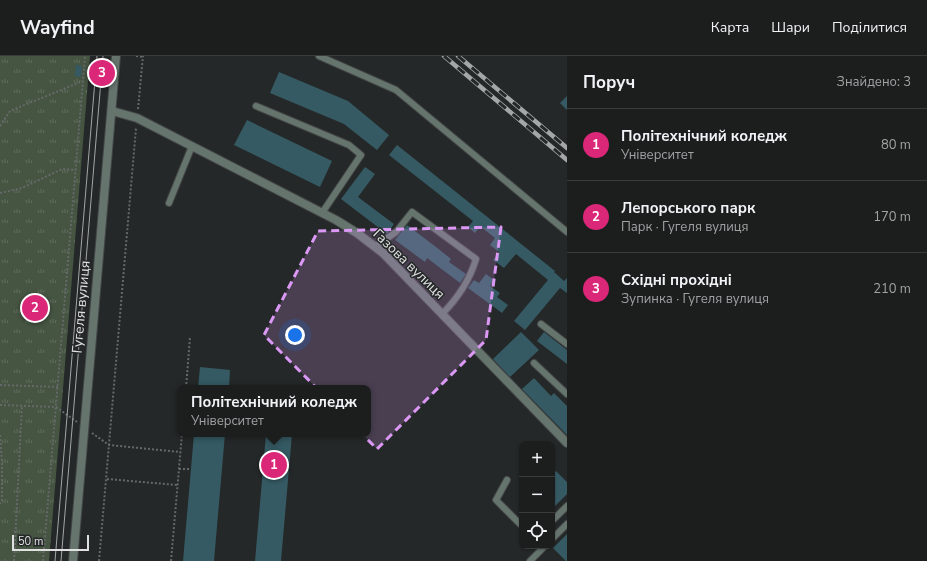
<!DOCTYPE html>
<html lang="uk">
<meta charset="utf-8">
<style>
body{margin:0;font-family:"Nunito Sans",sans-serif;background:#252727;color:#f1f3f6}
.controls{position:absolute;right:12px;bottom:12px;display:grid;overflow:hidden;border-radius:8px;box-shadow:0 1px 3px #0004}
.controls button{width:36px;height:36px;display:grid;place-items:center;padding:0;border:0;border-bottom:1px solid #3a3c3c;background:#1c1e1e;color:#f1f3f6;font:20px sans-serif}
.scale{position:absolute;left:12px;bottom:10px;width:77px;box-sizing:border-box;padding-left:4px;border:2px solid #e0e2e2;border-top:0;font-size:11px;line-height:14px;white-space:nowrap;color:#e0e2e2;-webkit-text-stroke:3px #252828;paint-order:stroke}
.you{position:absolute;left:295px;top:279px;width:14px;height:14px;margin:-10px;border:3px solid #fff;border-radius:50%;background:#1a73e8;box-shadow:0 0 0 6px #1a73e833}
.badge{display:grid;place-items:center;width:26px;height:26px;border-radius:50%;background:#db2777;color:#fff;font-size:13px;font-weight:700}
.pin{position:absolute;translate:-50% -50%;border:2px solid #fff;box-shadow:0 1px 4px #0006}
.popup{position:absolute;left:177px;top:329px;width:194px;height:52px;box-sizing:border-box;display:grid;place-content:center;border-radius:8px;background:#1c1e1e;filter:drop-shadow(0 1px 3px #0005);font-size:13px;white-space:nowrap;color:#a0a2a4}
.popup b{font-size:15px;color:#f1f3f6}
.popup::after{content:'';position:absolute;left:50%;top:100%;margin-left:-8px;border:8px solid transparent;border-top-color:#1c1e1e}
.list{margin:0;padding:0;list-style:none}
h2{display:flex;justify-content:space-between;align-items:center;height:52px;margin:0;padding:0 16px;font-size:17px}
h2 small{font-size:13px;font-weight:400;color:#a0a2a4}
.list li{display:grid;grid-template-columns:26px 1fr auto;gap:12px;align-items:center;box-sizing:border-box;height:72px;padding:0 16px;border-top:1px solid #3a3c3c}
.list b{display:block;font-size:15px;white-space:nowrap}
.list p{margin:0;font-size:13px;white-space:nowrap;color:#a0a2a4}
.list em{font-size:13px;font-style:normal;color:#a0a2a4}
.icon{flex:none;width:22px;height:22px;fill:none;stroke:currentColor;stroke-width:2;stroke-linecap:round;stroke-linejoin:round}
.map{position:relative;flex:none;width:567px;height:505px;overflow:hidden}
header{display:flex;align-items:center;gap:24px;box-sizing:border-box;height:56px;padding:0 20px;background:#1c1e1e;border-bottom:1px solid #3a3c3c}
header strong{font-size:19px}
nav{display:flex;gap:22px;margin-inline-start:auto;font-size:14px}
main{display:flex}
aside{flex:1;background:#1c1e1e}
.map>svg:first-child{display:block}
</style>
<header>
<strong>Wayfind</strong>
<nav><a>Карта</a><a>Шари</a><a>Поділитися</a></nav>
</header>
<main>
<div class="map">
<svg width="567" height="505" viewBox="0 0 567 505">
<defs>
<pattern id="park-tufts" width="24" height="20" patternUnits="userSpaceOnUse"><rect width="24" height="20" fill="#455542"/><path d="M3 7l-1-3M5 7V3M7 7l1-3M15 17l-1-3M17 17v-4M19 17l1-3" fill="none" stroke="#606d5d"/></pattern>
</defs>
<rect width="100%" height="100%" fill="#252828"/>
<path fill="url(#park-tufts)" d="M0,0h90l-41,505h-49z"/>
<path fill="#355a63" d="M76,9l6,1 -1,11 -6,-1z
M279,16l69,29 41,34 -12,15 -33,-26 -74,-31z
M567,40v14l-7,-7z
M247,64l85,41 -12,26 -86,-42z
M397,89l158,126 -1,1 10,9 3,-3v15l-7,-5 -35,42 -11,-9 34,-41 -32,-26 -12,14 -11,-8 6,-8 -9,-7 5,-7 -15,-12 -5,7 -7,-6 5,-6 -84,-66z
M365,111l10,7 -17,23 36,27 -7,10 -46,-35z
M407,169l29,22 15,12 -2,3 17,12 -6,9 -33,-25 -2,4 -30,-22z
M486,218l8,6 -4,6 10,7 -3,4 11,8 -6,8 -34,-25 6,-8 5,3z
M521,276l18,18 -29,27 -17,-18z
M544,276l23,18v14l-30,-23z
M200,311l30,3 -1,18h-31z
M534,322l17,18 3,-3 13,13v29l-45,-46z
M194,378h31l-11,127h-31z
M266,378h26l-11,127h-26z
M556,415l11,11v12l-15,15v-34z
M567,478v27h-1l-13,-13z"/>
<g fill="none" stroke-linecap="round" stroke-linejoin="round">
<defs>
<path id="service" d="M319,0l77,34 171,142
M256,50l93,39 12,10 -39,58
M169,147l23,-57
M375,191l21,-15 16,-20 64,47c-6,20 -19,40 -34,55
M541,268l26,20
M534,307l33,31
M507,424l-11,20 26,26
M552,465l15,-15
M552,483l15,-15
M530,505l15,-15"/>
<path id="minor" d="M112,55l25,7 199,102 21,13 26,20 184,190"/>
<path id="tertiary" d="M73,505l43,-505"/>
</defs>
<use href="#service" stroke="#434646" stroke-width="8"/>
<use href="#minor" stroke="#434646" stroke-width="10"/>
<use href="#tertiary" stroke="#434646" stroke-width="10"/>
<path stroke="#666969" stroke-width="2" stroke-dasharray="2 2" stroke-linecap="butt" d="M136,0l7,1
M138,53l5,-53
M0,70l10,-15 73,-30
M0,137l22,-5 40,-19 14,1
M0,329l58,2
M186,332l4,-51
M0,349l56,2 21,15
M92,377l17,12 71,7
M0,379l2,27v38l-2,4
M179,413h12
M107,423l70,6
M14,505l8,-155
M43,505l42,-505
M99,505l37,-433
M171,505l11,-127"/>
<use href="#service" stroke="#66746e" stroke-width="6"/>
<use href="#minor" stroke="#66746e" stroke-width="8"/>
<use href="#tertiary" stroke="#66746e" stroke-width="8"/>
<path stroke="#a4a7a7" stroke-width="1" d="M55,505l42,-505
M61,505l42,-505"/>
<defs>
<path id="rail" d="M444,0l123,104
M458,0l109,92"/>
</defs>
<use href="#rail" stroke="#a4a7a7" stroke-width="4.5"/>
<use href="#rail" stroke="#252828" stroke-width="3" stroke-dasharray="9" stroke-linecap="butt"/>
</g>
<path fill="#db99f5" fill-opacity="0.2" stroke="#db99f5" stroke-width="3" stroke-dasharray="8 5" stroke-linejoin="round" d="M501,171l-15,113 -109,109 -113,-114 54,-104z"/>
<g text-anchor="middle" dominant-baseline="central" stroke-width="3" stroke-linejoin="round" paint-order="stroke">
<g font-size="14" fill="#e0e2e2" stroke="#252828">
<text transform="translate(409 208) rotate(44)">Газова вулиця</text>
<text transform="translate(81 251) rotate(-85)">Гугеля вулиця</text>
</g>
</g>
</svg>
<div class="controls">
<button>+</button>
<button>−</button>
<button><svg class="icon" aria-label="locate" viewBox="0 0 24 24"><circle cx="12" cy="12" r="6"/><path d="M12 2v4M12 18v4M2 12h4M18 12h4"/></svg></button>
</div>
<div class="scale">50 m</div>
<div class="you"></div>
<div class="pin badge" style="left:274px;top:409px">1</div>
<div class="popup"><b>Політехнічний коледж</b>Університет</div>
<div class="pin badge" style="left:35px;top:252px">2</div>
<div class="pin badge" style="left:102px;top:17px">3</div>
</div>
<aside>
<h2>Поруч<small>Знайдено: 3</small></h2>
<ul class="list">
<li><span class="badge">1</span><div><b>Політехнічний коледж</b><p>Університет</p></div><em>80 m</em></li>
<li><span class="badge">2</span><div><b>Лепорського парк</b><p>Парк · Гугеля вулиця</p></div><em>170 m</em></li>
<li><span class="badge">3</span><div><b>Східні прохідні</b><p>Зупинка · Гугеля вулиця</p></div><em>210 m</em></li>
</ul>
</aside>
</main>
